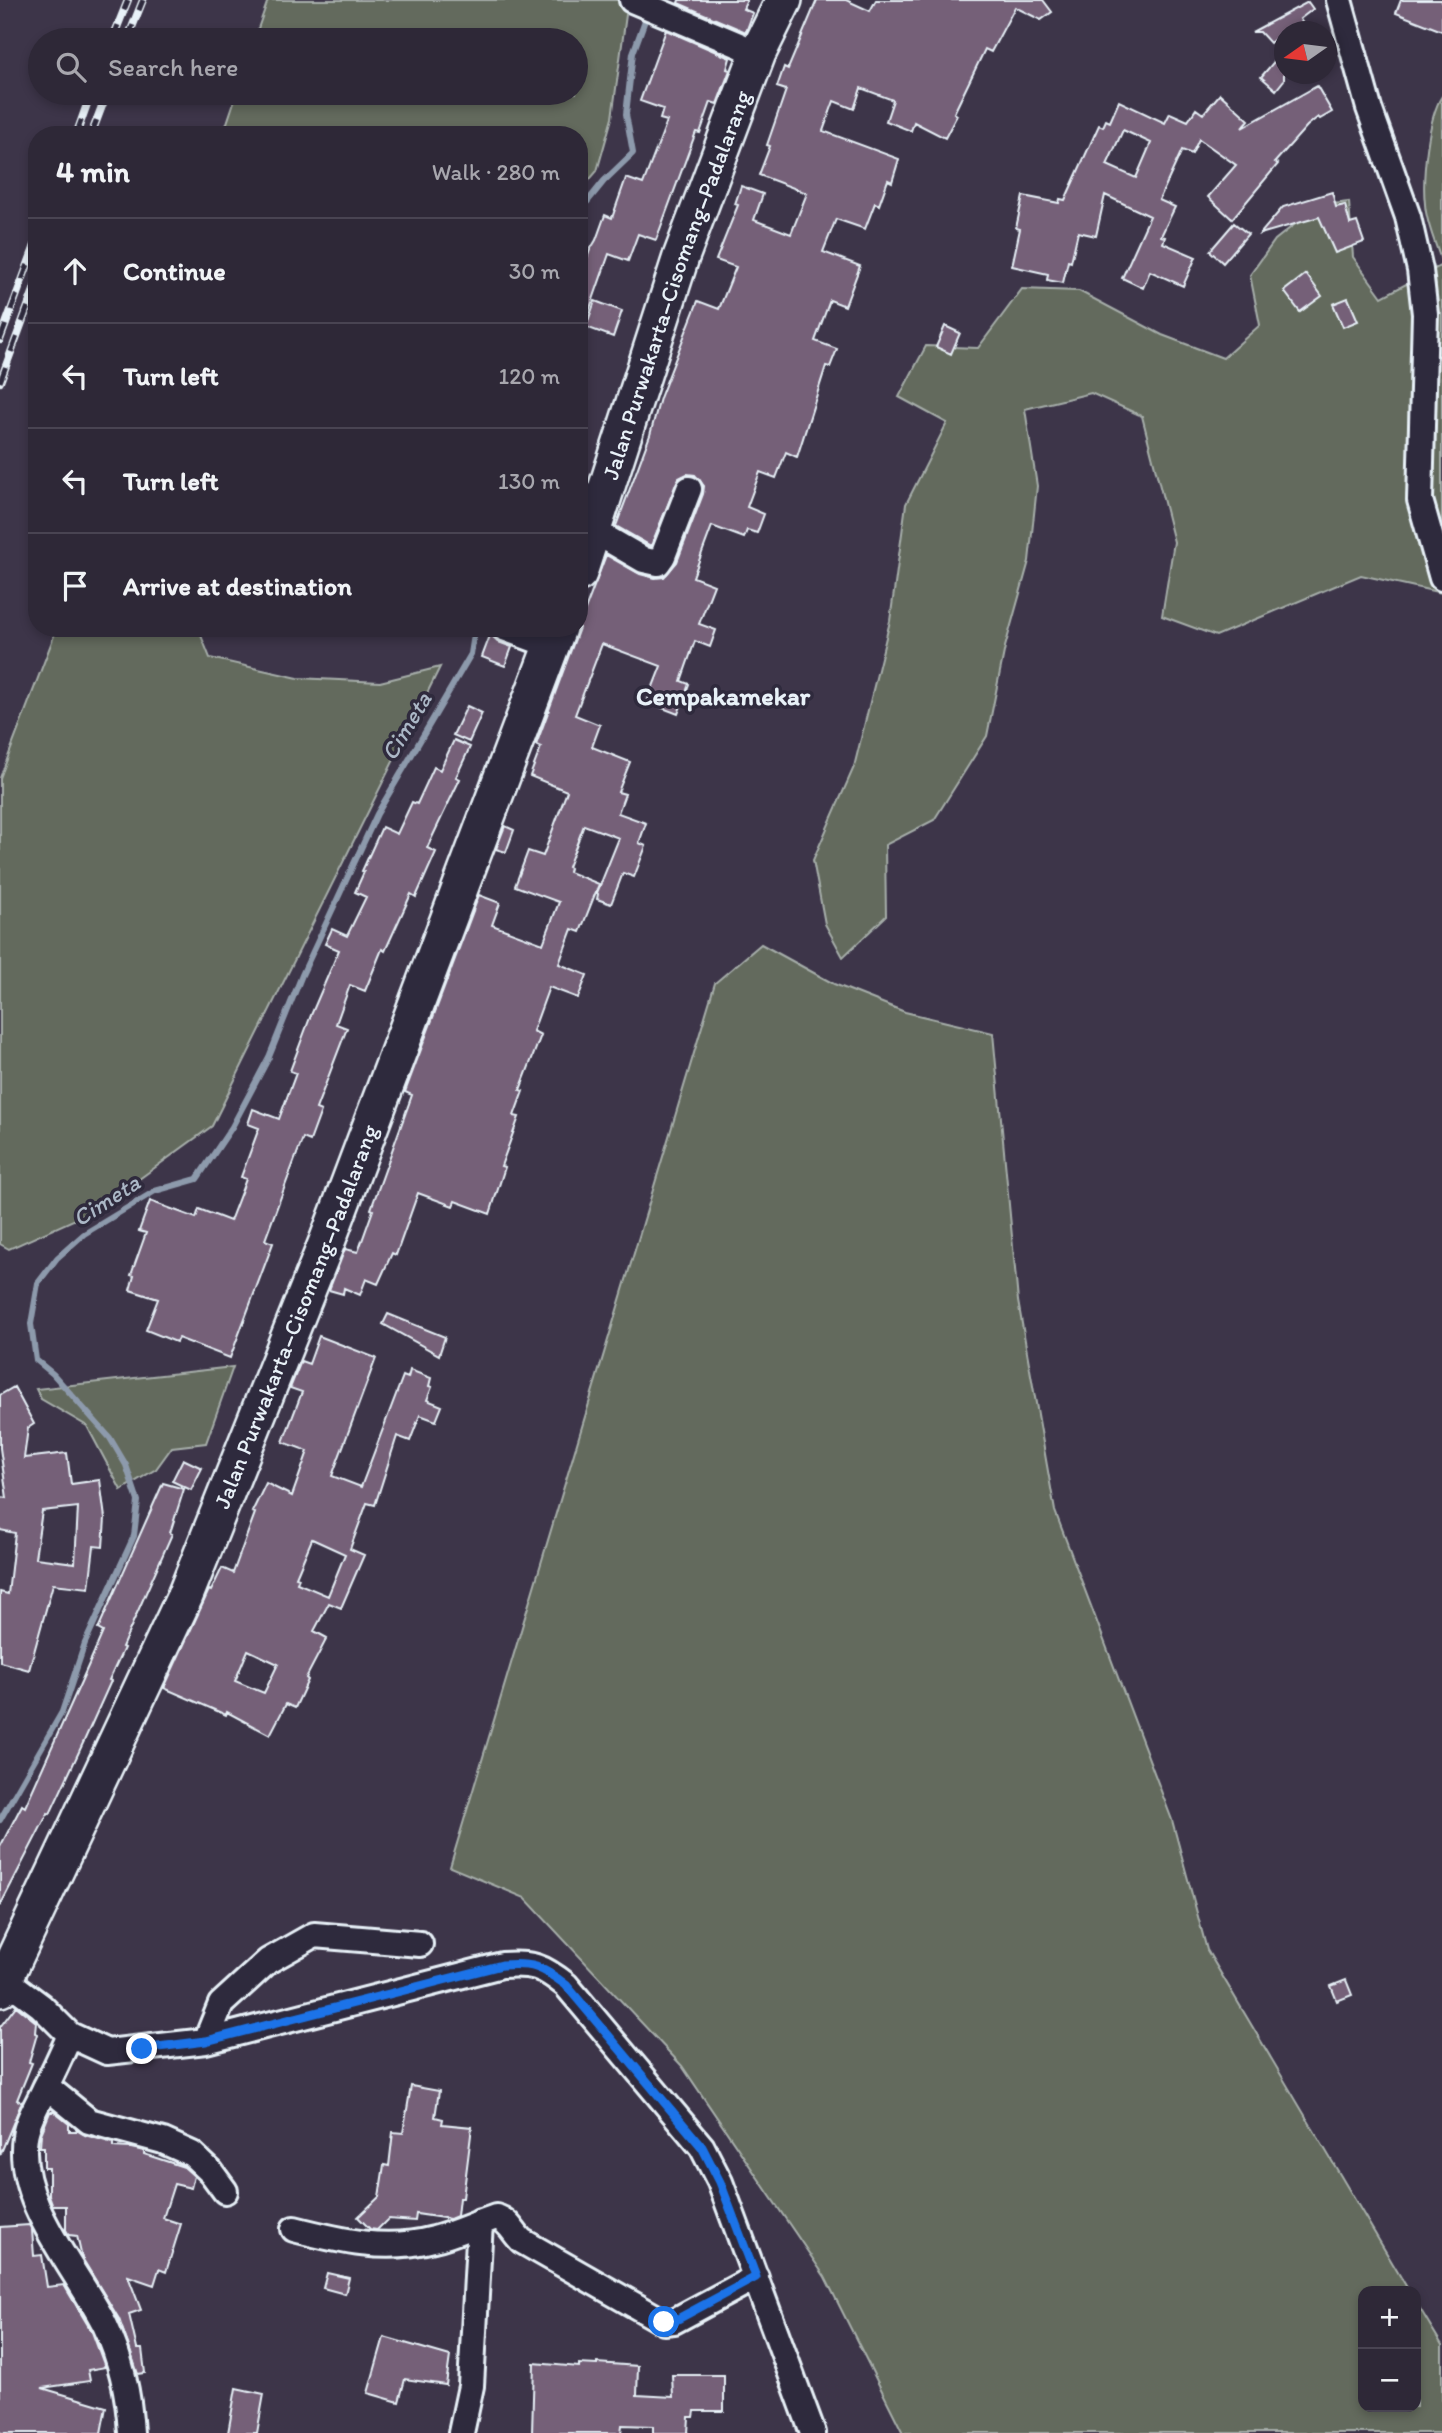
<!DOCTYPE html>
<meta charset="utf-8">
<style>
body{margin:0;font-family:Itim,sans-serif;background:#36303f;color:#f1f3f6}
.controls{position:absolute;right:21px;bottom:21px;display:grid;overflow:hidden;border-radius:14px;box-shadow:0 4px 10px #0003}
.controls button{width:63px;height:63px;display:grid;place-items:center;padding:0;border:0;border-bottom:2px solid #494452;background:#2e2837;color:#f1f3f6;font:35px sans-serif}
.compass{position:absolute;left:1274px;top:21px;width:63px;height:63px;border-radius:50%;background:#2e2837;box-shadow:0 4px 10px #0003;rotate:256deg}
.stop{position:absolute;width:21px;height:21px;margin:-16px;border:5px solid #1a73e8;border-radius:50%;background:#fff}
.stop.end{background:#1a73e8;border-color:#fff;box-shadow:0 2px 7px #0008}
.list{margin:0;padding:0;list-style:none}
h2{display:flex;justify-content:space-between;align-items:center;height:91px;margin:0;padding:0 28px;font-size:30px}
h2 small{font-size:23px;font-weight:400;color:#a7a6ad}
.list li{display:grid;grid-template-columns:46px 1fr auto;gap:21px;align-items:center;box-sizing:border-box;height:105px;padding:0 28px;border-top:2px solid #494452}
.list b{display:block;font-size:26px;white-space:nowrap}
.list em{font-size:23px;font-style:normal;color:#a7a6ad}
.icon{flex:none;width:38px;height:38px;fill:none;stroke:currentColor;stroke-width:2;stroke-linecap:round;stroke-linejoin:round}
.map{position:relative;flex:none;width:1442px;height:2433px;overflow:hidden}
.search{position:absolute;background:#2e2837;box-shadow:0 4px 10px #0003;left:28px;top:28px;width:560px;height:77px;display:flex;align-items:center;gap:18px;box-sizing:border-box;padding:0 24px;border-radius:38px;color:#a7a6ad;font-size:26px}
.panel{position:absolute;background:#2e2837;box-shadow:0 4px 10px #0003;left:28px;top:126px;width:560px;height:511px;border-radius:28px}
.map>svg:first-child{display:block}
</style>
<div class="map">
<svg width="1442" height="2433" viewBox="0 0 1442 2433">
<rect width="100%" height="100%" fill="#3d3549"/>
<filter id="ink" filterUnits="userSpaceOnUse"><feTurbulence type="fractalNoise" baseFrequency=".0143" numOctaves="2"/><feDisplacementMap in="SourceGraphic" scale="14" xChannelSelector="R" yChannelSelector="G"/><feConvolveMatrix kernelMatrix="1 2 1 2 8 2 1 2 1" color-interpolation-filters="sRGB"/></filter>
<g filter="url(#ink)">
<path fill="#646a5d" stroke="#a6aeaa" stroke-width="2" d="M268,0h360l-16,118 -15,53 -18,21v-57h-356l14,-42h339v-53h-322z
M1442,96v167c-6,-19 -16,-40 -17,-59 -3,-26 3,-87 17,-108z
M1349,202l4,55 29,40 60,-32v328l-81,-18 -145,61 -54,-20 12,-74 -32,-126 -51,-23 -66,16 12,77 -8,75 -24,86 -18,89 -53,84 -49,25 1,71 -43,41 -18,-33 -12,-64 41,-93 36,-146 16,-117 41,-81 -48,-26 27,-51 52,2 44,-59 57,2 83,44 61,23 37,-33 -10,-50 25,-35 43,-34z
M57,628h141l12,30 88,20 82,4 60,-15 -228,459 -114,83 -89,40 -9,-5v-466z
M761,944l73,40 71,28 88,21 25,268 37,210 117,309 35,130 202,341h-46v116h53v-105l26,43v88h-539l-78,-156 -143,-211 -157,-168 -75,-31 265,-884z
M233,1367l-27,76 -34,4 -16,22 -35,21 -34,-64 -46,-27 -5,-10z"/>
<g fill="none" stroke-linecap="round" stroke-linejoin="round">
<path stroke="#8d9aac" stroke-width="6" d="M579,212l25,-31 29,-28 -7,-39 7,-61 15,-41
M0,1820l62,-108 23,-69 49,-107 4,-35 -12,-36 -16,-27 -57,-64 -17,-14 -5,-36 7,-41 19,-25 27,-24 71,-43 42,-12 35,-52 37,-70 33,-82 75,-161 94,-160 4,-26"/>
</g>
<path fill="#746078" stroke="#e8f1f8" stroke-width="2" fill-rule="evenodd" d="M679,0h68l-4,9 10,4 -7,19 -68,-29z
M817,0h29l24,11 6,-11h167l9,12 -11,8 -26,-13 -24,45 -6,-3 -31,64 3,2 -12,23 -31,-16 -3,9 -25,-10 7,-21 -32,-12 -7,21 -20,-8 -11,30 76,28 -7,23 -4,-2 -9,25 -4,-2 -10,26 -29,-10 -13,33 37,14 -15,40 -15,-6 -15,41 22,8 -7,18 -4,-1 -29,91 -11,-5 -10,26 -16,-6 -13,35 17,7 -7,19 -10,-3 -3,8 -32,-12 -19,51 21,8 -15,39 17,6 -6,17 -15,-6 -14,40 8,3 -11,30 -31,-12 14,-36 -59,-22 -27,71 25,10 -8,22 38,15 -12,30 7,2 -7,19 28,10 -7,20 7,3 -12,31 -11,-4 -12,31 -14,-5 1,-5 -1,-1 22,-55 -35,-13 -16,42 2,1 -1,4 30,12 -19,48 -8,-3 -13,35 28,11 -9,23 -29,-11 -16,44 8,4 -21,55 3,1 -9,25 5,1 -18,49 4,1 -15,47 -35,-13 -2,5 -35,-13 -22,62 -4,-2 -14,31 -12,-5 -6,16 -16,-7 -1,6 -14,-4 16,-41 13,3 15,-42 -2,-1 41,-114 -7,-3 74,-197 21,8 -8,22 51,19 16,-42 -44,-16 13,-35 15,5 24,-65 -37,-15 11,-29 -5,-2 43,-117v-21l6,3 21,-55 34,19 15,4 9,-1 13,-15 26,-68 1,-8 -9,-11 -8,-1 -8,4 -28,68 -35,-20 34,-91 10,-37 38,-97 21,8 17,-42 -20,-7 22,-55 -3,-1 6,-18 22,8 -9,26 37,14 16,-41 -48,-18 11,-29 -3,-1 19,-55 -9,-3 7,-20 4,2z
M1401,0h41v31l-46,-18z
M1308,2l5,7 -13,10 3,5 -19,8 -14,11 -10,-11h-8z
M666,30l64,28 -3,11 3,1 -13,34 -6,-2 -11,31 -4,-1 -40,108 -18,-6 -10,27 -19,-7 -27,77h-3v-51l11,-30 6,-10 9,-25 7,3 14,-40 17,6 24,-63 -7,-2 3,-10 -23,-8z
M1284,50v30l-8,10 -15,-13z
M1317,86l15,26 -12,7 -2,-2 -11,9 -32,36 3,2 -46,55 -24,-22 28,-32 -37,-26 -7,15 -10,-4 -23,50 16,7 -14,29 4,1 -2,6 33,14 -13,29 -33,-15 -7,17 -21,-10 28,-62 -45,-21 -9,41 -18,-4 -7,30 -3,-1 -5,22 -16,-3 1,-6 -36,-8 8,-37 -4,-1 7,-32 36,7 1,-4 5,1 34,-75 4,2 3,-7 4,2 9,-21 46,22 5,-10 18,8 8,-12 7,5 17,-20 29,26 -7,8zM1123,130l28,13 -15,35 -29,-13z
M1332,192l4,15 9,-2 5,19 7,-2 7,20 -29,11 -16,-36 -59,17 23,-27z
M1234,223l14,11 -25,29 -13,-12z
M1306,274l16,22 -22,16 -16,-21z
M1348,298l10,23 -15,6 -10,-23z
M595,301l27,10 -9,26 -27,-10z
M945,326l15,7 -9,21 -15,-7z
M491,633l7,9 14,5 -7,19 -23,-9z
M467,706l15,7 -13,29 -16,-7z
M454,740l16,7 -14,30 4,2 -33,69 9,4 -20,45 -5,-3 -26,57 -3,-2 -17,42 -15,-6 -14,39 11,4 -31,81 5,2 -11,30 -7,-3 -24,64 -14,38 8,3 -43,115 -52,-20 -2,4 -30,-12 12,-31 -28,-9 4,-14 -3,-1 15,-42 -7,-2 11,-30 46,17 3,-9 31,12 16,-42 -5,-2 18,-49 -11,-4 5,-15 26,10 17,-46 -6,-2 21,-56 28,-65 -14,-6 7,-15 15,7 19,-39 -11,-5 9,-20 -2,-1 20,-44 15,7 15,-32 5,2 17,-37 6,3z
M505,826l9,4 -8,22 -10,-3z
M388,1314l57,23 -6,18 -56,-31z
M319,1336l57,22 -44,118 29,11 42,-111 5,2 2,-8 21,8 -2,8 3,1 -5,13 15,6 -6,15 -16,-6 -10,26 -13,-5 -22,69 -8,-2 -17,46 14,6 -23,53 -12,-5 -15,28 13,7 -21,40 2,2 -13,28 -9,-4 -16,31 -43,-23 -1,3 -62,-27 45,-98 2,1 11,-23 11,5 22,-60 -3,-1 14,-29 26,13 16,-45 -25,-9 19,-50 -12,-4 11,-27 8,3zM312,1539l33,15 -17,42 -31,-13 2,-5 -3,-1zM248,1650l30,14 -14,29 -29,-12z
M14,1387l20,37 -6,4 -4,30 43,-5 4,31 29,-4 5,38 -2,29 -9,-1 -5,42 -36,-4 -24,86 -29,-8v-70l8,2 7,-61 -15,-3v-33l7,1 -7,-50v-53zM78,1507l-3,56 -40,-5 7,-47z
M183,1459l19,9 -11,22 -19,-9z
M163,1483l21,6 -14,44 2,1 -50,113 2,1 -15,32 2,1 -27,60 -34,73 -2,-1 -48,93v-59l22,-42 3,2 64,-143 14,-32 -5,-3z
M1346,1980l6,15 -15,6 -6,-15z
M16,2006l20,16 -1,11 2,1 -8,28 3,1 -15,37 5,2 -22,53v-128z
M411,2086l28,5 -4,26 8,2 -1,5 30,3 -9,71h-4l-2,18 -7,3 -34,-5 -1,7 -27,-2 -11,11 -7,-1 -12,-12 21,-20 5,-32 5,1 4,-34 10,1z
M50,2112h4l15,12v7h9l7,4 28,8v4l18,1 13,3v3l40,13 10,9 -3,12 -17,-4 -11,34 18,6 -15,48 -7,-3 -5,16 -26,-9 13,34 -12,4 8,35h5l3,24 -7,1 -19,-55 -37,-61 -5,-22 -8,-1 -3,-5v-24h-13l-4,-11v-27h-5v-21h-4l1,-13z
M29,2225l3,5 2,26 8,-1 5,32 17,-2 28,47 13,35 -17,3 2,11 -48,7 64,19 -5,26h-101v-206z
M327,2273l22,5 -4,16 -22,-6z
M384,2337l66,19 -4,29 -41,-6 -6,23 -31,-9z
M534,2363l45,4v-3l18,1v-2l41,3 -1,29 36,2 -1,-22h52v36h-29l-1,6h-5l-1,16h-35v-7l-31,-1 -1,8h-89z
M236,2388l28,6 -7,39h-29z"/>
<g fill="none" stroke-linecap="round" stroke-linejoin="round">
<defs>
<path id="minor" d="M632,0l126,53
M1339,0l30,108 39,109 12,53 5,44 -5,186 22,78
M594,531l50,29 14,3 5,-7 26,-67
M504,628l48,18
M6,1975l11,13 24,18 29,29 37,17 99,-11 296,-76c31,-2 40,1 64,20l136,162 18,35 93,251
M70,2035c-8,18 -16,36 -25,53 -7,16 -18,32 -20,49 -10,65 52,132 80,188 16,34 24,70 26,108
M206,2041l15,-37 47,-43 46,-26 106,9
M46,2086l43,35 74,20 29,13 19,18 14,19
M294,2229c47,12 91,23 140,10 21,-5 41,-15 62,-22 13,3 17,16 26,24l142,81 10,-1 82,-44
M461,2433l10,-47 9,-164"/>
<g id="highway">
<path id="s1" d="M579,573l102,-316 77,-204 26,-53"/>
<path id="s2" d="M0,1989l185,-393 143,-357 230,-611"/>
</g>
</defs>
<use href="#minor" stroke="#e8f1f8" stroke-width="30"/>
<use href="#highway" stroke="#e8f1f8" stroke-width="40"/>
<use href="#minor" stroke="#2f2a3d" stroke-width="24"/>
<use href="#highway" stroke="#2f2a3d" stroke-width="35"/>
<defs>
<path id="rail" d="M112,40l16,-40
M127,40l16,-40
M76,135l15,-42
M91,135l16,-42
M0,340l37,-100
M0,382l37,-100"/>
</defs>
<use href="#rail" stroke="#e8f1f8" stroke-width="8"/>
<use href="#rail" stroke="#2f2a3d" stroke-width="5" stroke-dasharray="16" stroke-linecap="butt"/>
</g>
</g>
<g fill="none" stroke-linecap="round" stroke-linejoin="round" filter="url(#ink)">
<path stroke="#1a73e8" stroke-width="9" d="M142,2049l64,-8 296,-76c31,-2 39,1 64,20l136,162 18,35 36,95 -82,44 -10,1"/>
</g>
<g text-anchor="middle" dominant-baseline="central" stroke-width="7" stroke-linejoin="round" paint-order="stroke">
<g font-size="23" fill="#e8f1f8" stroke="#2f2a3d">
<text stroke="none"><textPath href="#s1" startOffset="304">Jalan Purwakarta–Cisomang–Padalarang</textPath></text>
<text stroke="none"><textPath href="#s2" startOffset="735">Jalan Purwakarta–Cisomang–Padalarang</textPath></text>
</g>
<g font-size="24" font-style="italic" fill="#abb7c6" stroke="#2f2a3d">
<text transform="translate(406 726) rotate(-59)">Cimeta</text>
<text transform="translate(106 1200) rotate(-33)">Cimeta</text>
</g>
<g font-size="26" font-weight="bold" fill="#e8f1f8" stroke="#2f2a3d">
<text x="723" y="696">Cempakamekar</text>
</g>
</g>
</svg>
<div class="controls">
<button>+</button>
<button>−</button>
</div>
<svg class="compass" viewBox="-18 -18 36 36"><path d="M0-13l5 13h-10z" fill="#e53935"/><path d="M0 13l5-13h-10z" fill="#a7a6ad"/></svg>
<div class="stop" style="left:664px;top:2322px"></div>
<div class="stop end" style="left:142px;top:2049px"></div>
<div class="search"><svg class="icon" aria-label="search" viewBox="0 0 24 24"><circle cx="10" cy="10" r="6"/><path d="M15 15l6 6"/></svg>Search here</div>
<section class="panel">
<h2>4 min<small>Walk · 280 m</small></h2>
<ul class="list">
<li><svg class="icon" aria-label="ahead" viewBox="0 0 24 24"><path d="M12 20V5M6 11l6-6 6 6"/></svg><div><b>Continue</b></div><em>30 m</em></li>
<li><svg class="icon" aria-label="left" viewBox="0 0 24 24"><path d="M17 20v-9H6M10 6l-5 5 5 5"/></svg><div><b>Turn left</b></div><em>120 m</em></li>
<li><svg class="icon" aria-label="left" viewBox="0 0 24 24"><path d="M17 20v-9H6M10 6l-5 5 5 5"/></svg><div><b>Turn left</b></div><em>130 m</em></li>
<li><svg class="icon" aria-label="arrive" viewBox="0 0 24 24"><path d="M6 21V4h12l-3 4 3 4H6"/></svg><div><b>Arrive at destination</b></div></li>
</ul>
</section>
</div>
